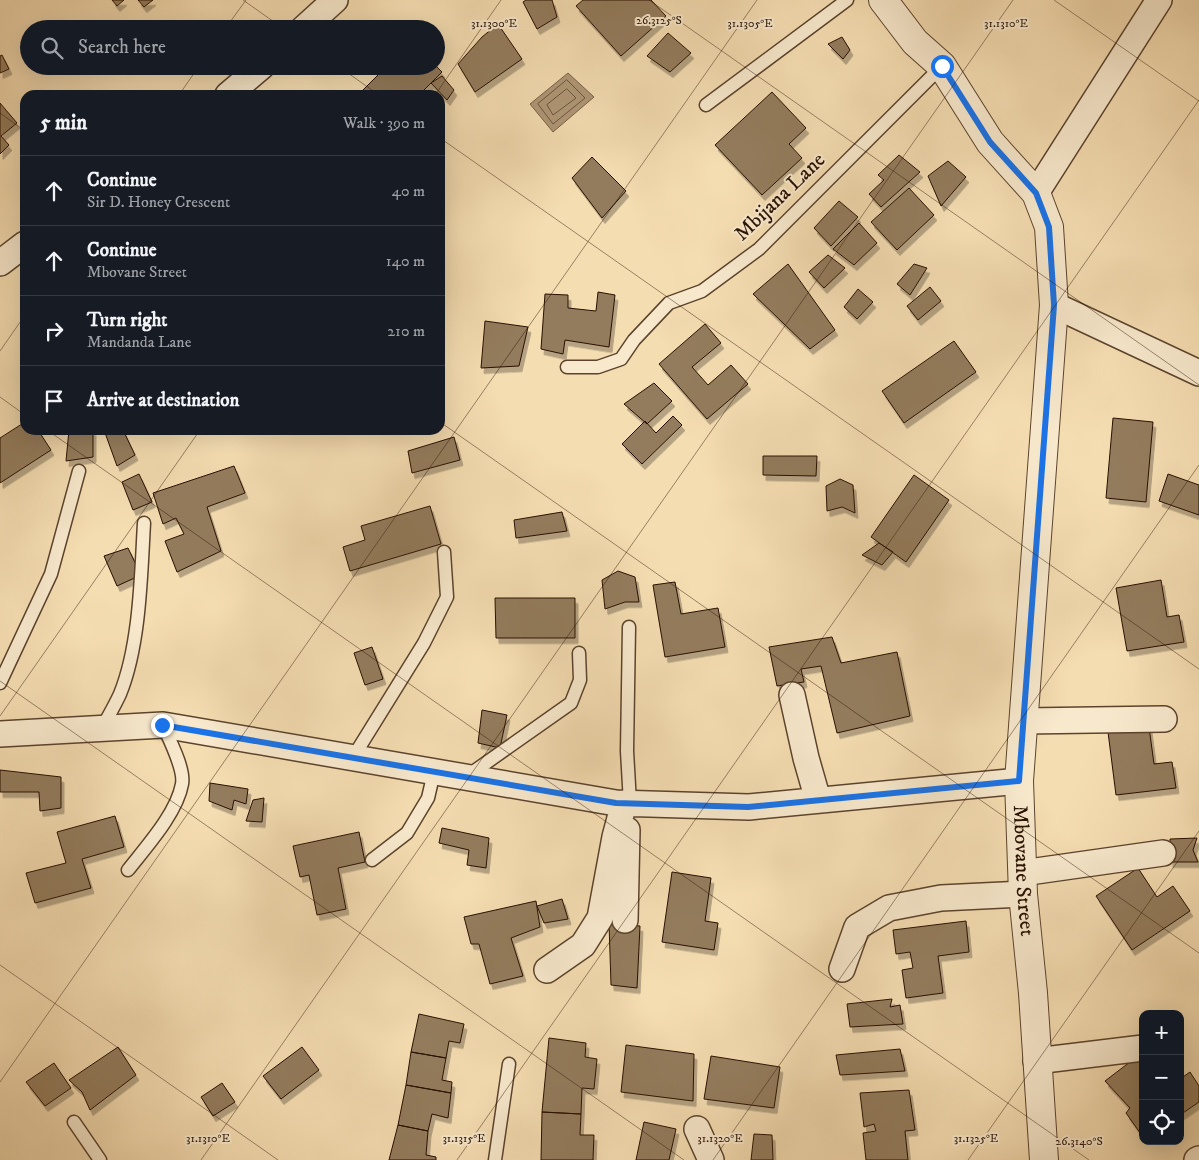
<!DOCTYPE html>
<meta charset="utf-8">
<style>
body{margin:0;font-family:"IM FELL DW Pica",serif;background:#20242c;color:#f1f3f6}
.controls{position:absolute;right:15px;bottom:15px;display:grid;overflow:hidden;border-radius:10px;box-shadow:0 5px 20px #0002}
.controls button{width:45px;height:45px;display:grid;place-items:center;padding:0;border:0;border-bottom:1px solid #363941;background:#171b24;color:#f1f3f6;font:25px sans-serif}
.stop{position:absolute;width:15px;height:15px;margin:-11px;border:4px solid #1a73e8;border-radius:50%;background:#fff}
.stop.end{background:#1a73e8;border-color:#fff;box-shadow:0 1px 5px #0008}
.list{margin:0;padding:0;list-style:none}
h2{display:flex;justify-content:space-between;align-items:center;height:65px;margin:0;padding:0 20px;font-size:21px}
h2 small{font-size:16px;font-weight:400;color:#9ea1a6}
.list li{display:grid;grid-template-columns:32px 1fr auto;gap:15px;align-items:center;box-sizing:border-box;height:70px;padding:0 20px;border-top:1px solid #363941}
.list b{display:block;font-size:19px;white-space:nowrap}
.list p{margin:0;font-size:16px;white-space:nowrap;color:#9ea1a6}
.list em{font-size:16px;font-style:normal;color:#9ea1a6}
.icon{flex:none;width:28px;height:28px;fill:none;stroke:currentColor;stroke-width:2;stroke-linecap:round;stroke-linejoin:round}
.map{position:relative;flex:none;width:1199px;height:1160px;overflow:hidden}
.search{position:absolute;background:#171b24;box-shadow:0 5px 20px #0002;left:20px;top:20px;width:425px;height:55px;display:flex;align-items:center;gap:12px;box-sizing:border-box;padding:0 18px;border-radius:28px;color:#9ea1a6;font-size:19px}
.panel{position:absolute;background:#171b24;box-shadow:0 5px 20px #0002;left:20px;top:90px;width:425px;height:345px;border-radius:15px}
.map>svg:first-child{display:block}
</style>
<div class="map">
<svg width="1199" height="1160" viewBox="0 0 1199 1160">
<defs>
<filter id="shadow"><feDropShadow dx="3" dy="5.5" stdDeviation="0" flood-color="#0004"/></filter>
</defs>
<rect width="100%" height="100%" fill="#f5ddb2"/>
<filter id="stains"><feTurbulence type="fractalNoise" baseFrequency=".004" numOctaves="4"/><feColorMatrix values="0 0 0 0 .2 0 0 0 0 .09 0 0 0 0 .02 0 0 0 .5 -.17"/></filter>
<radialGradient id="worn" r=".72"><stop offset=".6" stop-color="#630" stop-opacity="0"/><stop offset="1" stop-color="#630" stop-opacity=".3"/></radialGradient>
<path fill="#af9776" stroke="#796147" d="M568,73l26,24 -41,35 -23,-28z"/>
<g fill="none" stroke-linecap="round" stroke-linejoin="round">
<path stroke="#6c543c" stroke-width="1" d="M567,80l18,18 -32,26 -15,-20z
M567,89l9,9 -23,17 -6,-10z"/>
</g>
<path fill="#937b5d" stroke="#281001" filter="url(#shadow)" d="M112,0h12l-7,6z
M138,0h15l-9,7z
M526,0h26l5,17 -20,12 -14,-27z
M583,0h68l15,16 -45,40 -45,-50z
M498,24l24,35 -47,33 -17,-28 24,-27z
M668,33l23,20 -21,19 -23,-16z
M842,37l8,13 -7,9 -15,-15z
M2,55l7,14 -9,4v-17z
M387,66h49l6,6 -23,23h-61z
M442,76l12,14 -7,10 -16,-17z
M772,92l34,36 -17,16 13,14 -40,37 -47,-50z
M0,103l17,20 -16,13 8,9 -9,9z
M899,155l21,17 -39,35 -12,-13 15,-14 -6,-5z
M592,157l34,34 -24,27 -30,-40z
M948,161l18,16 -25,29 -13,-30z
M909,188l25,27 -37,35 -26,-28z
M839,201l19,16 -27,29 -17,-18z
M859,223l18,20 -23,22 -21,-16z
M828,255l17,13 -21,20 -15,-16z
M788,264l47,66 -25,19 -57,-55z
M914,264l13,4 -17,27 -13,-11z
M930,287l11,14 -23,19 -11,-14z
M858,289l15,13 -16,17 -13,-12z
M598,292l17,3 -6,52 -44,-7 -2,14 -22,-5 4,-55 23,1v13l28,3z
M485,321l43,6 -9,39 -38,2z
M705,324l16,19 -29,24 16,18 23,-20 17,19 -41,35 -48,-55z
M954,341l22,31 -72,51 -22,-32z
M654,383l18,18 -25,23 -23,-20z
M673,416l9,9 -40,39 -20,-20 23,-23 11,12z
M1113,418l40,4 -7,80 -40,-4z
M25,422v8h13l13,20 -51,33v-45z
M69,430h24v27l-27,4z
M104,430h19l12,25 -18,11z
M454,437l6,23 -48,13 -4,-22z
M763,456h54l-1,20 -53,-1z
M234,466l11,27 -38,14 14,44 -44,21 -12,-31 19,-7 -8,-16 -13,6 -10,-31z
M139,474l13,28 -19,8 -11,-28z
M1168,474l31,11v30l-40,-14z
M914,475l35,25 -43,62 -35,-25z
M840,479l13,6 2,28 -13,-6 -15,4 -1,-25z
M430,506l11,38 -91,27 -7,-24 22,-7 -4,-14z
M562,512l5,19 -51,7 -2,-18z
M879,543l14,9 -11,13 -20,-10z
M128,548l13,27 -24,11 -13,-30z
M618,571l17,6 4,25h-14l-20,7 -3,-29z
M1161,580l6,37 12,-2 5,27 -57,9 -11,-63z
M675,582l6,32 37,-6 7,39 -60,10 -12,-72z
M495,598h80v40h-79z
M832,637l9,26 56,-11 13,64 -73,17 -16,-67 -20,3 3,13 -27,4 -8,-39z
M372,647l11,32 -18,6 -11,-32z
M482,710l25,5 -7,33 -22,-5z
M1149,727l5,37 18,-2 4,26 -60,7 -8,-63z
M0,770l61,7v31l-21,3 -1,-19h-39z
M210,783l38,6 -2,15 -12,-4 -2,10 -23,-9z
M264,798l-2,24 -16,-1 7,-21z
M115,816l9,31 -42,12 9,29 -56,15 -9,-30 40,-10 -9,-31z
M442,828l47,10 -3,30 -19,-3 2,-15 -30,-7z
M359,832l6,30 -27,6 8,41 -29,6 -8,-40 -9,2 -7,-31z
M1197,838l-4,12 5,12h-28v-23z
M1138,868l19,29 16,-11 17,25 -58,39 -36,-54z
M672,872l39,6 -6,43 13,2 -4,27 -52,-8z
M562,899l6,20 -24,4 -7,-17z
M536,901l4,26 -29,11 12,38 -33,8 -11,-40h-8l-7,-27z
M966,921l3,31 -31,4 5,37 -37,5 -4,-28 11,-2 -3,-16 -14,2 -3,-24z
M609,923l31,3 -3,62 -26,-3z
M892,999l-2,8 10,-2 3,19 -53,3 -3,-23z
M419,1014l45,10 -4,19 -11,-2 -3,17 -35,-6z
M549,1038l37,5 -1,14 12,2 -3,30 -12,-1 -1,26 -39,-2z
M626,1045l68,9 -1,47 -72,-9z
M118,1047l18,28 -46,35 -8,-18 -13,-12z
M302,1047l17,23 -38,29 -18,-23z
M900,1049l5,22 -65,4 -4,-20z
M411,1052l35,6 -4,22 10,2 -1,11 -45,-8z
M1143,1052v85l-17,-24 4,-5 -25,-27z
M711,1056l69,11 -6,41 -70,-9z
M54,1063l17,25 -26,18 -19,-24z
M1190,1072l9,14v16l-19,13v-36z
M222,1083l13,19 -22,14 -12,-19z
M406,1085l45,8 -3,25 -16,-4 -4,17 -30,-6z
M909,1090l6,40 -10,1 3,29h-42l-3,-27 13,-2 -2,-7 -10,3 -4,-34z
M542,1112l39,2 -1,21h14l-1,25h-52z
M644,1122l32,7 -7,31h-33z
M398,1125l30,6 -2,24 10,2v3h-47z
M754,1134l18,1 1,25h-22z"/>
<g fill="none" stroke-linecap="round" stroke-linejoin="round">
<defs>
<path id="service" d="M706,105l141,-105
M567,367h31l23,-8 13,-19 35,-37 33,-12 57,-42 183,-183
M629,627l-2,124 3,52
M0,683l51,-109 28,-103
M102,728c6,-11 13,-23 18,-34 20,-49 21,-119 24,-171
M352,759l72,-116 23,-46 -3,-45
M466,777l105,-74 9,-23 -1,-27
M372,860l35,-27 21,-35 6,-26
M128,870c18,-23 49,-57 54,-86 3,-15 -13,-45 -19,-59
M74,1122l26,38
M495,1160l14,-96"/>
<path id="minor" d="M303,29l32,-29
M228,95l34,-29
M1036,193l123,-193
M0,263l25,-19
M1054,305l145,68
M792,695l14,63 12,42
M1024,721l140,-2
M0,734l163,-9 453,78 133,4 270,-26
M1022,873l141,-20
M625,920l2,-90
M842,969l15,-42 32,-19 52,-10 82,-4
M547,970l36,-25 17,-27 15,-81 9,-34
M1036,1061l107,-13
M697,1129l14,31
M1197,1160l2,-1"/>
<g id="tertiary">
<path id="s1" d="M883,0l32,42 27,24 48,76 46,51 13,34 5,78 -35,476 4,113 10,99 11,167"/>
</g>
</defs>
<use href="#service" stroke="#5b432d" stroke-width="15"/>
<use href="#minor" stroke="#5b432d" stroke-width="28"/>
<use href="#tertiary" stroke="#5b432d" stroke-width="30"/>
<use href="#service" stroke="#f8e9cd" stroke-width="12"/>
<use href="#minor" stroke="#f8e9cd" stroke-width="25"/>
<use href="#tertiary" stroke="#f8e9cd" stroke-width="28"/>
</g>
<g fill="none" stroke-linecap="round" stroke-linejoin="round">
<path stroke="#1a73e8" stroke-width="6" d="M162,725l454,78 132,4 271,-26 35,-476 -5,-78 -13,-34 -46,-51 -48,-76"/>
</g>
<path fill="none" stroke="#281001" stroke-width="1" stroke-opacity="0.45" d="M243,0l41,29M649,0l550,385M1054,0l145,101M225,29l21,-29M338,66l41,29M179,95l20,-29M435,95l66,-95M0,113l25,18M440,138l759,531M0,351l25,-36M0,397l25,18M440,422l759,531M47,430l1042,730M0,681l684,479M0,716l200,-286M0,965l278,195M0,1082l757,-1082M201,1160l812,-1160M457,1160l742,-1060M713,1160l486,-695M968,1160l231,-329"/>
<g text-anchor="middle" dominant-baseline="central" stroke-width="4" stroke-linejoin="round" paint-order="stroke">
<g font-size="21" fill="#281001" stroke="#f8e9cd">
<text transform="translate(780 197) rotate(-44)">Mbijana Lane</text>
<text stroke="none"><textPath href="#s1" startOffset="929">Mbovane Street</textPath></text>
</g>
</g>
<g font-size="12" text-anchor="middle" fill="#281001" stroke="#f8e9cd" stroke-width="4" stroke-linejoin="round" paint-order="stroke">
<text x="659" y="24">26.3125°S</text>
<text x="494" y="27">31.1300°E</text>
<text x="750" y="27">31.1305°E</text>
<text x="1006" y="27">31.1310°E</text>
<text x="208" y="1142">31.1310°E</text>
<text x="464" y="1142">31.1315°E</text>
<text x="720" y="1142">31.1320°E</text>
<text x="976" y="1142">31.1325°E</text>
<text x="1079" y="1145">26.3140°S</text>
</g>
<rect width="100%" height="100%" filter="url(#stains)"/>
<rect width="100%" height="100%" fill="url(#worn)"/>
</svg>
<div class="controls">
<button>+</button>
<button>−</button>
<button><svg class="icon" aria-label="locate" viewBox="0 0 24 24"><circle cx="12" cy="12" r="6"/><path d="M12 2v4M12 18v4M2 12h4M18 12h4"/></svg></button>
</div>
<div class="stop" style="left:942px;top:66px"></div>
<div class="stop end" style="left:162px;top:725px"></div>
<div class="search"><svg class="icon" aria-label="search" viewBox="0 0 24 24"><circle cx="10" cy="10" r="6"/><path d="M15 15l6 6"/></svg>Search here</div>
<section class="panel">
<h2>5 min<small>Walk · 390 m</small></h2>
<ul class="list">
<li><svg class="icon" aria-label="ahead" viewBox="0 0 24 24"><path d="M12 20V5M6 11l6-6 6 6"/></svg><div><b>Continue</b><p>Sir D. Honey Crescent</p></div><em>40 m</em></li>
<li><svg class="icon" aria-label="ahead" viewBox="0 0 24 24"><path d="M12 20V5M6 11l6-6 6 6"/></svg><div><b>Continue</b><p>Mbovane Street</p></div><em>140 m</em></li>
<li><svg class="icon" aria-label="right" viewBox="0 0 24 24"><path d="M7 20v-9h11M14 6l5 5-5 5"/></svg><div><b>Turn right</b><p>Mandanda Lane</p></div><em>210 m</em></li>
<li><svg class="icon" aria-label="arrive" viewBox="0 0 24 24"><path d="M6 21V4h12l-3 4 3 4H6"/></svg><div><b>Arrive at destination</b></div></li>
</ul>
</section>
</div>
